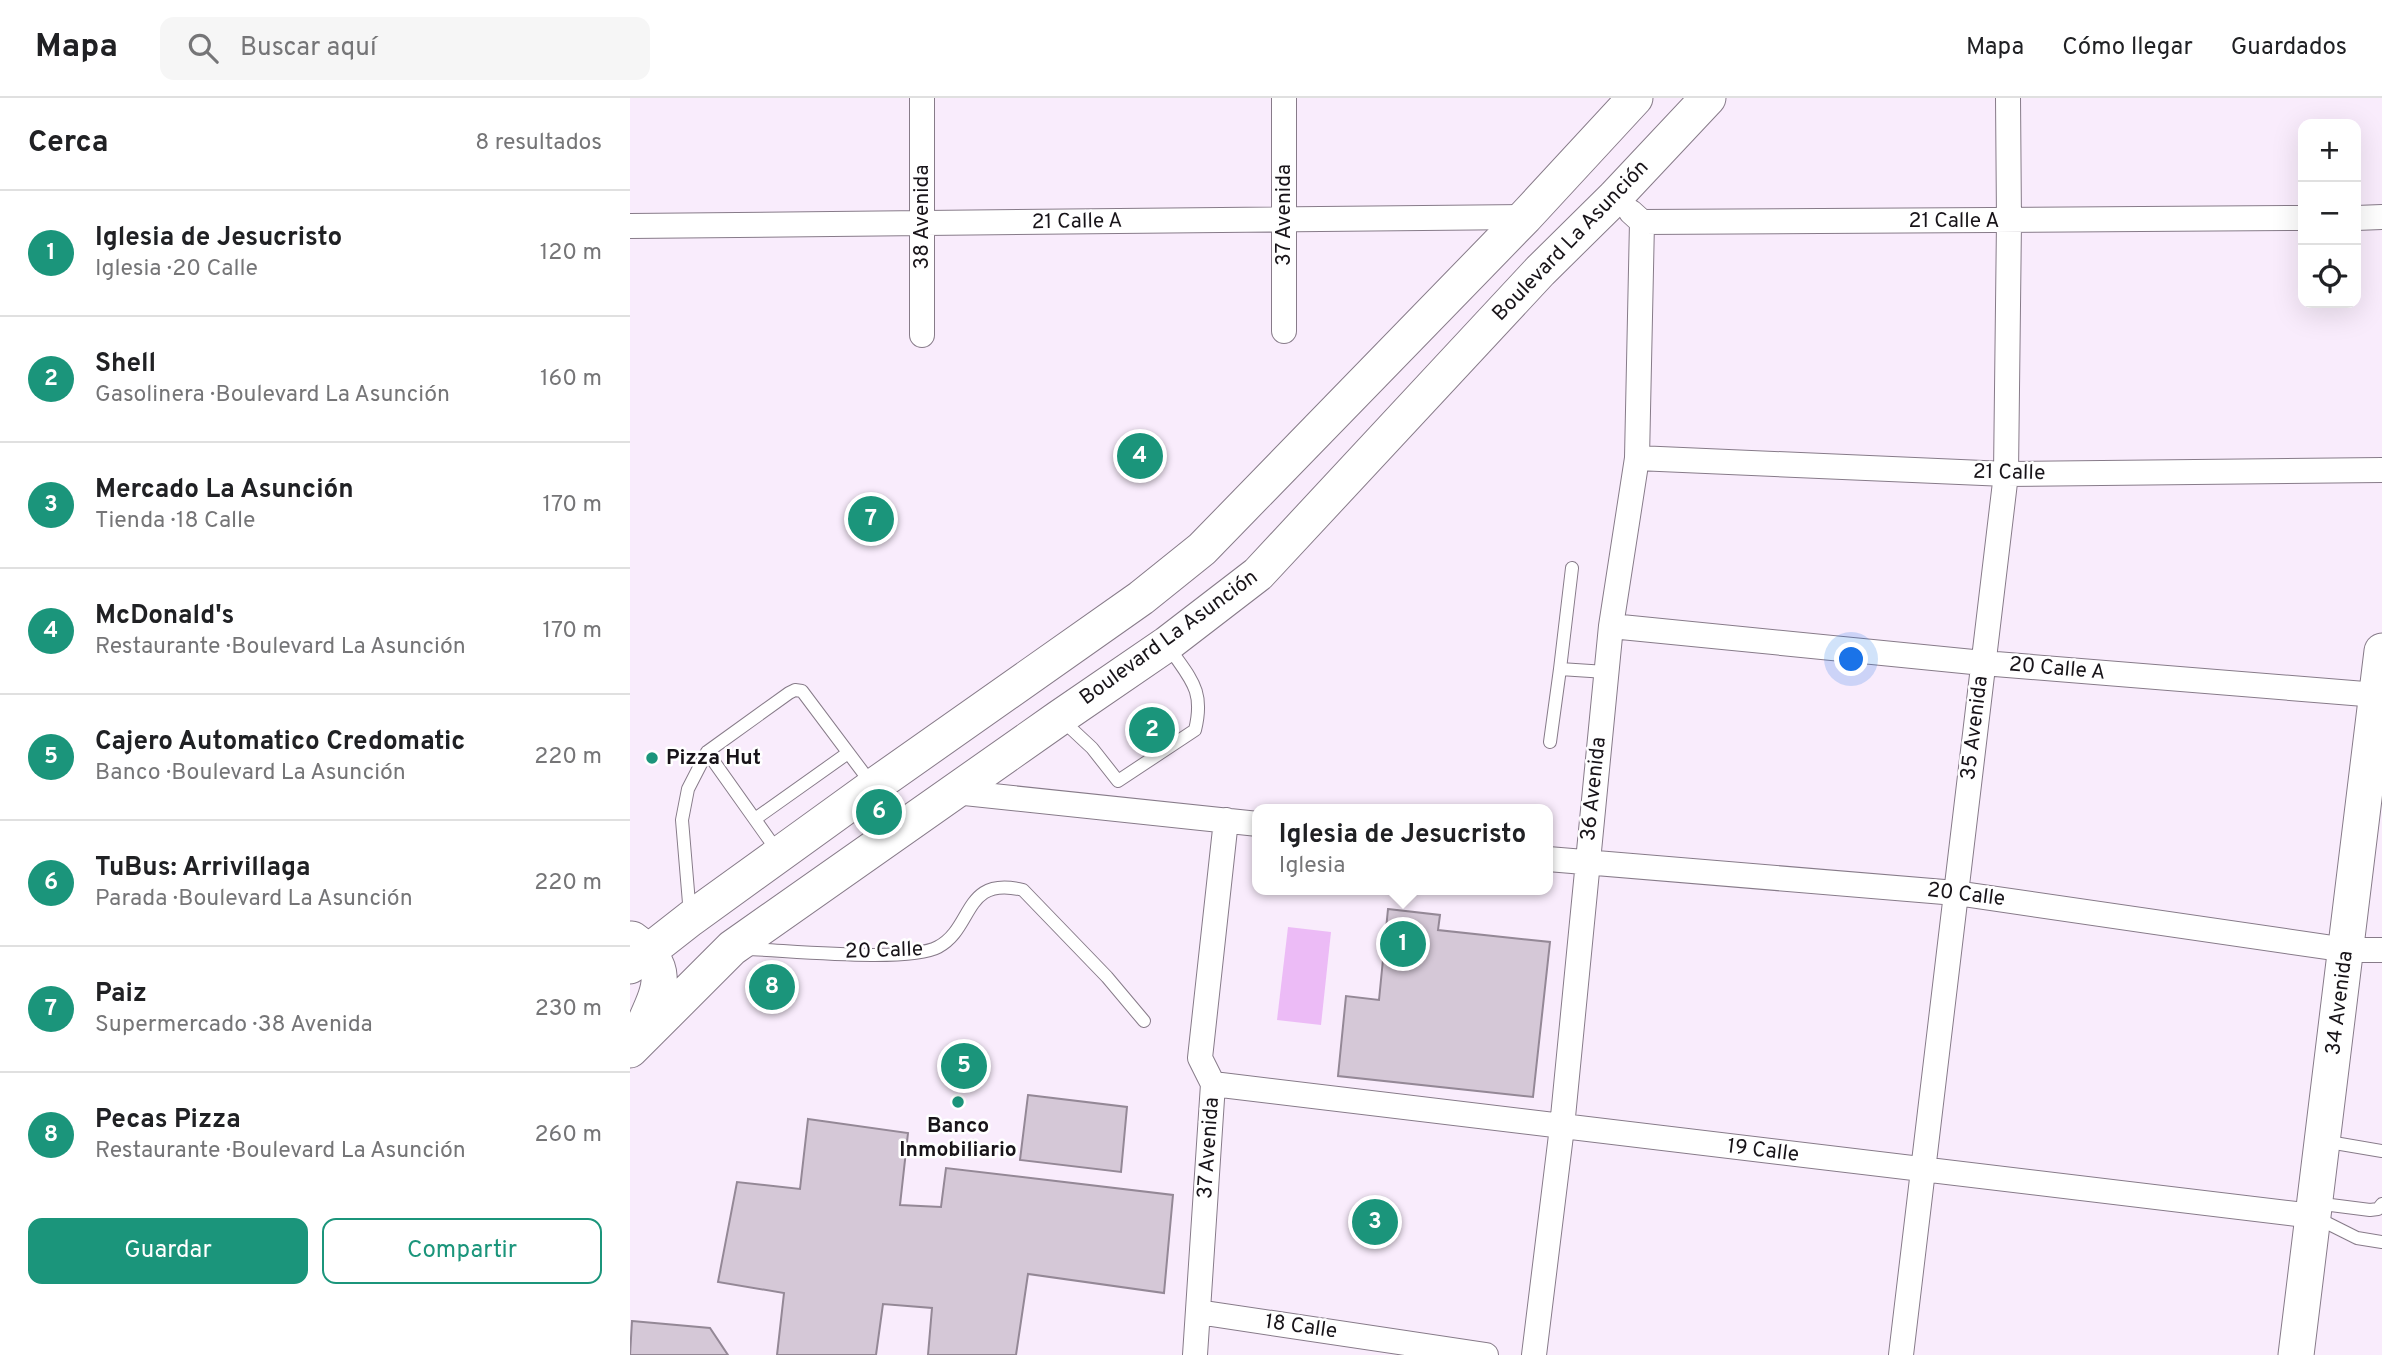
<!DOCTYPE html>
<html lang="es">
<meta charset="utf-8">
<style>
body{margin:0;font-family:Overpass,sans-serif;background:#f6f6f6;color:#202124}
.controls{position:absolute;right:21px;top:21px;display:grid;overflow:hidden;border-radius:14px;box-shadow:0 7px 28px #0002}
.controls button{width:63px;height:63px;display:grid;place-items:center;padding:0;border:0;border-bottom:2px solid #e0e0e0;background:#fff;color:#202124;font:35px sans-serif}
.you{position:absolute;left:1222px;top:562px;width:24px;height:24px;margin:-18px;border:5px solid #fff;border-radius:50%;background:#1a73e8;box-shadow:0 0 0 10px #1a73e833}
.badge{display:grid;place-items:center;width:46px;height:46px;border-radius:50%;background:#1b957b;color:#fff;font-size:23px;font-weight:700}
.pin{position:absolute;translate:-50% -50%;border:4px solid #fff;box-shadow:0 2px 7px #0006}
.popup{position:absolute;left:622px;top:706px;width:301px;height:91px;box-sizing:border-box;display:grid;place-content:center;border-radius:14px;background:#fff;filter:drop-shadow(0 2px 5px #0005);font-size:23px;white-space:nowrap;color:#757577}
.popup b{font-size:26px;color:#202124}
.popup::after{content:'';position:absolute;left:50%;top:100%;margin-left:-14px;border:14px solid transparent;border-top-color:#fff}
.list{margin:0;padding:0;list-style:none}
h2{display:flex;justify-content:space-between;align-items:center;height:91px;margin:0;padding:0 28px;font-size:30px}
h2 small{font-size:23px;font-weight:400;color:#757577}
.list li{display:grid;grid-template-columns:46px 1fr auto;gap:21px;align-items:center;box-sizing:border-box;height:126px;padding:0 28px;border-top:2px solid #e0e0e0}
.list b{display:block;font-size:26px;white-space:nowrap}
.list p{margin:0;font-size:23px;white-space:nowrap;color:#757577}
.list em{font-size:23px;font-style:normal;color:#757577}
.actions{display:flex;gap:14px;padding:21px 28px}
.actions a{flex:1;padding:16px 0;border:2px solid #1b957b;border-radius:14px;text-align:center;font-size:24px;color:#1b957b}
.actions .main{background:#1b957b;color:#fff}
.icon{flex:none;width:38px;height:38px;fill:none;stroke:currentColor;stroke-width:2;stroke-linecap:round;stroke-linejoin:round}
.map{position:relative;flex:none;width:1752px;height:1257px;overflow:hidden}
header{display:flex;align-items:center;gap:42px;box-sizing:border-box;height:98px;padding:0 35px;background:#fff;border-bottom:2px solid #e0e0e0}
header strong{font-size:33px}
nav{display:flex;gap:38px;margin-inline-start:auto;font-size:24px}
.search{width:490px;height:63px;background:#f6f6f6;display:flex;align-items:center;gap:18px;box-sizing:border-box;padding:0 24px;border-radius:14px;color:#757577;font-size:26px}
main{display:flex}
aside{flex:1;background:#fff}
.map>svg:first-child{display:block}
</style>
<header>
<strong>Mapa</strong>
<div class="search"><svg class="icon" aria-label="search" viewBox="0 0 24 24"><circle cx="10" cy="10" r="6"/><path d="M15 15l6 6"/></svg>Buscar aquí</div>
<nav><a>Mapa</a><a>Cómo llegar</a><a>Guardados</a></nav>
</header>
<main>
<aside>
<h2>Cerca<small>8 resultados</small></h2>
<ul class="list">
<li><span class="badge">1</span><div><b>Iglesia de Jesucristo</b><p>Iglesia · 20 Calle</p></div><em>120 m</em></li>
<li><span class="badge">2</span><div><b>Shell</b><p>Gasolinera · Boulevard La Asunción</p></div><em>160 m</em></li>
<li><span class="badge">3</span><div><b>Mercado La Asunción</b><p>Tienda · 18 Calle</p></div><em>170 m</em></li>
<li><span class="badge">4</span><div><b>McDonald's</b><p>Restaurante · Boulevard La Asunción</p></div><em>170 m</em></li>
<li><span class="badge">5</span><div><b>Cajero Automatico Credomatic</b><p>Banco · Boulevard La Asunción</p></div><em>220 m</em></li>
<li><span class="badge">6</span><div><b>TuBus: Arrivillaga</b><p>Parada · Boulevard La Asunción</p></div><em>220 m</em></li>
<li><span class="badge">7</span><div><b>Paiz</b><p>Supermercado · 38 Avenida</p></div><em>230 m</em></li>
<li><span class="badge">8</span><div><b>Pecas Pizza</b><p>Restaurante · Boulevard La Asunción</p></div><em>260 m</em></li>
</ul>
<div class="actions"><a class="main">Guardar</a><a>Compartir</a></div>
</aside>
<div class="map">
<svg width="1752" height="1257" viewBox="0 0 1752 1257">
<rect width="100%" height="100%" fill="#f9ecfc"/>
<path fill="#ecbbf6" d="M658,829l43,5 -10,93 -44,-5z"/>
<path fill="#d5c8d7" stroke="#948896" stroke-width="2" d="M758,811l52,6 -2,15 112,12 -17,155 -195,-21 8,-80 33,4z
M398,997l99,12 -6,65 -101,-12z
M178,1021l100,14 -8,72 41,2 5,-39 227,27 -9,98 -136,-19 -12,81h-88l4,-47 -49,-4 -7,51h-99l7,-62 -66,-11 19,-100 63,7z
M2,1223l78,7 18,27h-98z"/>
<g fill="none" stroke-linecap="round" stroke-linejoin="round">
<defs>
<path id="lane" d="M942,470l-12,101 46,3
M432,622l30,28 26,33 77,-51c10,-41 -5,-51 -27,-84
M920,644l10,-73
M125,721l93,-66
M148,754l-71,-100 82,-59 6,-3 7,1 69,92
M60,817l-8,-95 6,-31 19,-37
M116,851c39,1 163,14 192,-2 36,-19 25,-72 85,-57l84,87 37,44
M1693,1043l59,10
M1685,1105l55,7 8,-1 4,-5
M1687,1120l40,20 25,4"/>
<path id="street" d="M654,0v233
M1001,114l11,10 661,-4
M1726,120l26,-1
M0,128l895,-9
M292,237v-237
M1007,360l369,16 376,-4
M981,528l372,37 394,32
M325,694l303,32
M918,761l408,34 391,57h35
M583,986l1100,132
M568,1214l288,43
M565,1257l18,-271 -13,-26 26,-238
M904,1257l28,-228 49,-501 26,-168 5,-236
M1271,1257l105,-881 3,-253 -1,-123"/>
<path id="secondary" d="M2,841c42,29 27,51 10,90
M0,868l60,-47 184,-133 267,-188 61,-49 323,-332 110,-119
M0,952l102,-102 327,-230 108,-74 91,-70 282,-303 75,-74 93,-99
M1666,1257l86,-704"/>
</defs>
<use href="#lane" stroke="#877b89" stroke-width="14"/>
<use href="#street" stroke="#877b89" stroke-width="26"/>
<use href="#secondary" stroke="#877b89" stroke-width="37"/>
<use href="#lane" stroke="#fff" stroke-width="12"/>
<use href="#street" stroke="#fff" stroke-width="24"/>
<use href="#secondary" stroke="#fff" stroke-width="35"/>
</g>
<g fill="#1b957b" stroke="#fff" stroke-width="2.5">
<circle cx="22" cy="660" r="7"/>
<circle cx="328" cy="1004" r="7"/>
</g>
<g text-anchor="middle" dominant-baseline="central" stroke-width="5" stroke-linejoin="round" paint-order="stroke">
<g font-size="21" fill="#181419" stroke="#fff">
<text transform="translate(654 117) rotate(-90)">37 Avenida</text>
<text transform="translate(292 119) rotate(-90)">38 Avenida</text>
<text x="1324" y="123">21 Calle A</text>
<text transform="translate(447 124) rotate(-1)">21 Calle A</text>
<text transform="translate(941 143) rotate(-46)">Boulevard La Asunción</text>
<text transform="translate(1379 375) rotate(1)">21 Calle</text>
<text transform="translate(539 540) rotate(-36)">Boulevard La Asunción</text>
<text transform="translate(1427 571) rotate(5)">20 Calle A</text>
<text transform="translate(1345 630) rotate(-83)">35 Avenida</text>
<text transform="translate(964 691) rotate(-84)">36 Avenida</text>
<text transform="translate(1336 797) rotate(7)">20 Calle</text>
<text transform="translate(254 853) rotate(-2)">20 Calle</text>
<text transform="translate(1710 905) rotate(-83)">34 Avenida</text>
<text transform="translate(579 1050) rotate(-86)">37 Avenida</text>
<text transform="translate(1133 1053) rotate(7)">19 Calle</text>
<text transform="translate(671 1229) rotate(8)">18 Calle</text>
</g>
<g font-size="21" font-weight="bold" fill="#181419" stroke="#fff" text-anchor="start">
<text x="36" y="660">Pizza Hut</text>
<text x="328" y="1028" text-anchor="middle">Banco<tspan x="328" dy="24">Inmobiliario</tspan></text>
</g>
</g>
</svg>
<div class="controls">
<button>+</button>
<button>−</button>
<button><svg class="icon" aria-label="locate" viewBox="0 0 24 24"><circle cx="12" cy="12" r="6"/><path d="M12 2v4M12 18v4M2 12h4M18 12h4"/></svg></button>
</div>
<div class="you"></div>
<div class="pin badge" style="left:773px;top:846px">1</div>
<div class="popup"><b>Iglesia de Jesucristo</b>Iglesia</div>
<div class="pin badge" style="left:522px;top:632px">2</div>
<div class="pin badge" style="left:745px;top:1124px">3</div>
<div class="pin badge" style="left:510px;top:358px">4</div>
<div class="pin badge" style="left:334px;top:968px">5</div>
<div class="pin badge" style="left:249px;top:714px">6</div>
<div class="pin badge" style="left:241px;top:421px">7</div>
<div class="pin badge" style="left:142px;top:889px">8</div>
</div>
</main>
